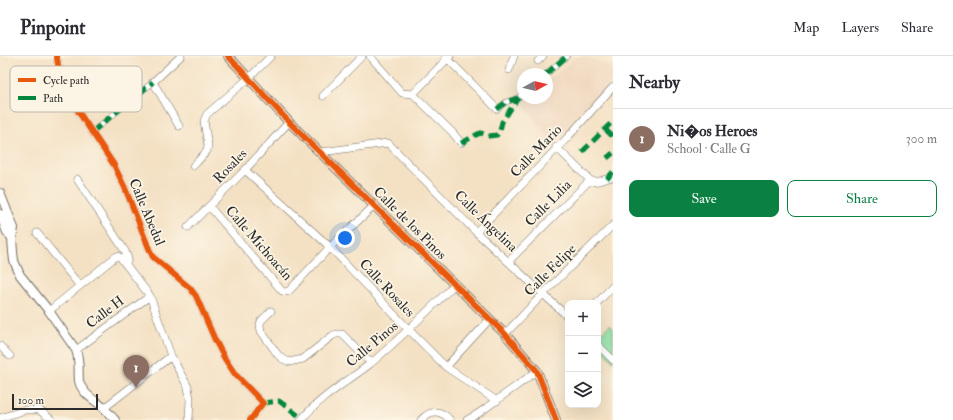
<!DOCTYPE html>
<meta charset="utf-8">
<style>
body{margin:0;font-family:"IM FELL Double Pica",serif;background:#f2f2f3;color:#2b2b33}
.controls{position:absolute;right:12px;bottom:12px;display:grid;overflow:hidden;border-radius:8px;box-shadow:0 4px 16px #0002}
.controls button{width:36px;height:36px;display:grid;place-items:center;padding:0;border:0;border-bottom:1px solid #e1e1e2;background:#fff;color:#2b2b33;font:20px sans-serif}
.compass{position:absolute;left:517px;top:12px;width:36px;height:36px;border-radius:50%;background:#fff;box-shadow:0 4px 16px #0002;rotate:82deg}
.scale{position:absolute;left:12px;bottom:10px;width:86px;box-sizing:border-box;padding-left:4px;border:2px solid #2b2b2b;border-top:0;font-size:11px;line-height:14px;white-space:nowrap;color:#2b2b2b;-webkit-text-stroke:3px #fcf5e5;paint-order:stroke}
.you{position:absolute;left:345px;top:182px;width:14px;height:14px;margin:-10px;border:3px solid #fff;border-radius:50%;background:#1a73e8;box-shadow:0 0 0 6px #1a73e833}
.badge{display:grid;place-items:center;width:26px;height:26px;border-radius:50%;background:#0b8043;color:#fff;font-size:13px;font-weight:700}
.pin{position:absolute;translate:-50% -33px;filter:drop-shadow(0 1px 2px #0008)}
.pin::after{content:'';position:absolute;top:21px;width:14px;height:12px;background:inherit;clip-path:polygon(0 0,100% 0,50% 100%)}
.list{margin:0;padding:0;list-style:none}
h2{display:flex;justify-content:space-between;align-items:center;height:52px;margin:0;padding:0 16px;font-size:17px}
h2 small{font-size:13px;font-weight:400;color:#7c7c81}
.list li{display:grid;grid-template-columns:26px 1fr auto;gap:12px;align-items:center;box-sizing:border-box;height:60px;padding:0 16px;border-top:1px solid #e1e1e2}
.list b{display:block;font-size:15px;white-space:nowrap}
.list p{margin:0;font-size:13px;white-space:nowrap;color:#7c7c81}
.list em{font-size:13px;font-style:normal;color:#7c7c81}
.actions{display:flex;gap:8px;padding:12px 16px}
.actions a{flex:1;padding:9px 0;border:1px solid #0b8043;border-radius:8px;text-align:center;font-size:14px;color:#0b8043}
.actions .main{background:#0b8043;color:#fff}
.icon{flex:none;width:22px;height:22px;fill:none;stroke:currentColor;stroke-width:2;stroke-linecap:round;stroke-linejoin:round}
.map{position:relative;flex:none;width:613px;height:364px;overflow:hidden}
header{display:flex;align-items:center;gap:24px;box-sizing:border-box;height:56px;padding:0 20px;background:#fff;border-bottom:1px solid #e1e1e2}
header strong{font-size:19px}
nav{display:flex;gap:22px;margin-inline-start:auto;font-size:14px}
main{display:flex}
aside{flex:1;background:#fff}
.map>svg:first-child{display:block}
</style>
<header>
<strong>Pinpoint</strong>
<nav><a>Map</a><a>Layers</a><a>Share</a></nav>
</header>
<main>
<div class="map">
<svg width="613" height="364" viewBox="0 0 613 364">
<rect width="100%" height="100%" fill="#fcf5e5"/>
<filter id="ink" filterUnits="userSpaceOnUse"><feTurbulence type="fractalNoise" baseFrequency=".025" numOctaves="2"/><feDisplacementMap in="SourceGraphic" scale="8" xChannelSelector="R" yChannelSelector="G"/><feConvolveMatrix kernelMatrix="1 2 1 2 8 2 1 2 1" color-interpolation-filters="sRGB"/></filter>
<filter id="wash" filterUnits="userSpaceOnUse"><feTurbulence type="fractalNoise" baseFrequency=".012" numOctaves="4" result="noise"/><feDisplacementMap in="SourceGraphic" scale="16" xChannelSelector="R" yChannelSelector="G"/><feGaussianBlur stdDeviation="0.9" result="paint"/><feColorMatrix in="noise" values="0 0 0 0 0 0 0 0 0 0 0 0 0 0 0 0 0 1.4 0 .05"/><feComposite in="paint" operator="in"/></filter>
<g filter="url(#wash)">
<rect width="100%" height="100%" fill="#f4e1c4"/>
<path fill="#f0d5bc" d="M579,0l34,10v13l-60,64 -32,-42 4,-3h22v-17z"/>
<path fill="#8ae1a4" stroke="#5a8668" d="M610,269l3,3v33l-15,-15v-10z"/>
</g>
<g filter="url(#ink)">
<g fill="none" stroke-linecap="round" stroke-linejoin="round">
<defs>
<path id="pedestrian" d="M546,18l21,-18
M497,53l9,-7 12,-4 5,-5
M92,76l61,-50"/>
<path id="minor" d="M57,0v2l3,20 12,24 42,63 11,23 25,63 3,6 37,31 6,8 19,44 10,19 10,15 28,29 -13,17
M370,0l32,37 11,1 39,38 9,11
M445,0l52,53
M538,5l5,-5
M509,14l5,-14
M413,38l37,-38
M323,40l39,-40
M179,70l-26,-44 28,-26
M556,91l34,33 5,2 18,-5
M321,96l67,-9 88,89 92,85
M193,110l4,-4 10,-11 1,-5 -4,-25 3,-7 42,-36 22,-22
M245,114l85,77 79,83 37,37 51,34
M77,123l48,72 3,8 -3,5
M209,150l73,85 3,1 4,-1 41,-44 45,-42
M188,171l57,-57 44,-48
M476,176l91,-94 46,-51
M37,177l43,53
M509,205l81,-81
M597,247l16,-17
M49,255l65,-53 3,-2 3,1 30,39 21,60 17,31 2,12 -1,21
M271,255l-10,10 -1,4 1,6 17,24 5,4 6,3 14,-3 29,-23 4,-2h6l29,29
M505,278l38,-40 70,-69
M598,289l15,15
M0,290l10,10
M76,294l74,-54
M446,311l44,-48
M104,352l67,-52
M0,362l25,-8h14l13,10
M301,364c18,-22 47,-39 69,-56 30,-25 57,-52 85,-80
M421,364c9,-10 19,-11 29,0
M467,364l12,-7 58,-42"/>
<path id="tertiary" d="M228,0l61,66 216,212 32,37 19,49
M0,137l14,35 -2,10 1,14 1,9 6,14 29,36 27,39c4,10 2,21 3,31 3,13 16,19 25,27 4,4 7,8 11,12
M0,158l7,18 5,6"/>
</defs>
<use href="#pedestrian" stroke="#716b61" stroke-width="6"/>
<use href="#minor" stroke="#716b61" stroke-width="8"/>
<use href="#tertiary" stroke="#716b61" stroke-width="10"/>
<use href="#pedestrian" stroke="#fff" stroke-width="5"/>
<use href="#minor" stroke="#fff" stroke-width="7"/>
<use href="#tertiary" stroke="#fff" stroke-width="8"/>
<path stroke="#00873e" stroke-width="5" stroke-dasharray="10 5" stroke-linecap="butt" d="M546,18l21,-18
M497,53l9,-7 12,-4 5,-5
M605,73l8,8
M92,76l61,-50
M461,87c7,-3 13,-8 20,-10l8,3 8,-1 3,-5 2,-8 16,-24
M582,96l31,-31
M607,102l6,-5
M607,123l6,-7
M263,347l16,-2 23,17"/>
<defs>
<path id="cycleway" d="M57,0v2l3,20 12,24 42,63 11,23 25,63 3,6 37,31 6,8 19,44 10,19 10,15 28,29 -13,17
M228,0l61,66 216,212 32,37 19,49"/>
</defs>
<use href="#cycleway" stroke="#fcf5e5" stroke-width="8"/>
<use href="#cycleway" stroke="#e8590c" stroke-width="6"/>
</g>
</g>
<g text-anchor="middle" dominant-baseline="central" stroke-width="3.5" stroke-linejoin="round" paint-order="stroke">
<g font-size="14" fill="#2b2b2b" stroke="#fcf5e5">
<text transform="translate(536 95) rotate(-46)">Calle Mario</text>
<text transform="translate(230 110) rotate(-46)">Rosales</text>
<text transform="translate(548 147) rotate(-45)">Calle Lilia</text>
<text transform="translate(147 156) rotate(67)">Calle Abedul</text>
<text transform="translate(486 165) rotate(44)">Calle Ángelina</text>
<text transform="translate(410 167) rotate(45)">Calle de los Pinos</text>
<text transform="translate(259 187) rotate(49)">Calle Michoacán</text>
<text transform="translate(550 214) rotate(-45)">Calle Felipe</text>
<text transform="translate(387 232) rotate(47)">Calle Rosales</text>
<text transform="translate(105 256) rotate(-37)">Calle H</text>
<text transform="translate(372 288) rotate(-40)">Calle Pinos</text>
</g>
</g>
<rect x="10" y="10" width="132" height="46" rx="6" fill="#fcf5e5" stroke="#bdb8ad" stroke-width="1"/>
<rect x="18" y="22" width="18" height="4" fill="#e8590c"/>
<rect x="18" y="40" width="18" height="4" fill="#00873e"/>
<g font-size="11" fill="#2b2b2b">
<text x="43" y="28">Cycle path</text>
<text x="43" y="46">Path</text>
</g>
</svg>
<div class="controls">
<button>+</button>
<button>−</button>
<button><svg class="icon" aria-label="layers" viewBox="0 0 24 24"><path d="M12 4l9 5-9 5-9-5zM3 14l9 5 9-5"/></svg></button>
</div>
<svg class="compass" viewBox="-18 -18 36 36"><path d="M0-13l5 13h-10z" fill="#e53935"/><path d="M0 13l5-13h-10z" fill="#7c7c81"/></svg>
<div class="scale">100 m</div>
<div class="you"></div>
<div class="pin badge" style="left:136px;top:332px;background:#8d6e63">1</div>
</div>
<aside>
<h2>Nearby<small></small></h2>
<ul class="list">
<li><span class="badge" style="background:#8d6e63">1</span><div><b>Ni�os Heroes</b><p>School · Calle G</p></div><em>300 m</em></li>
</ul>
<div class="actions"><a class="main">Save</a><a>Share</a></div>
</aside>
</main>
